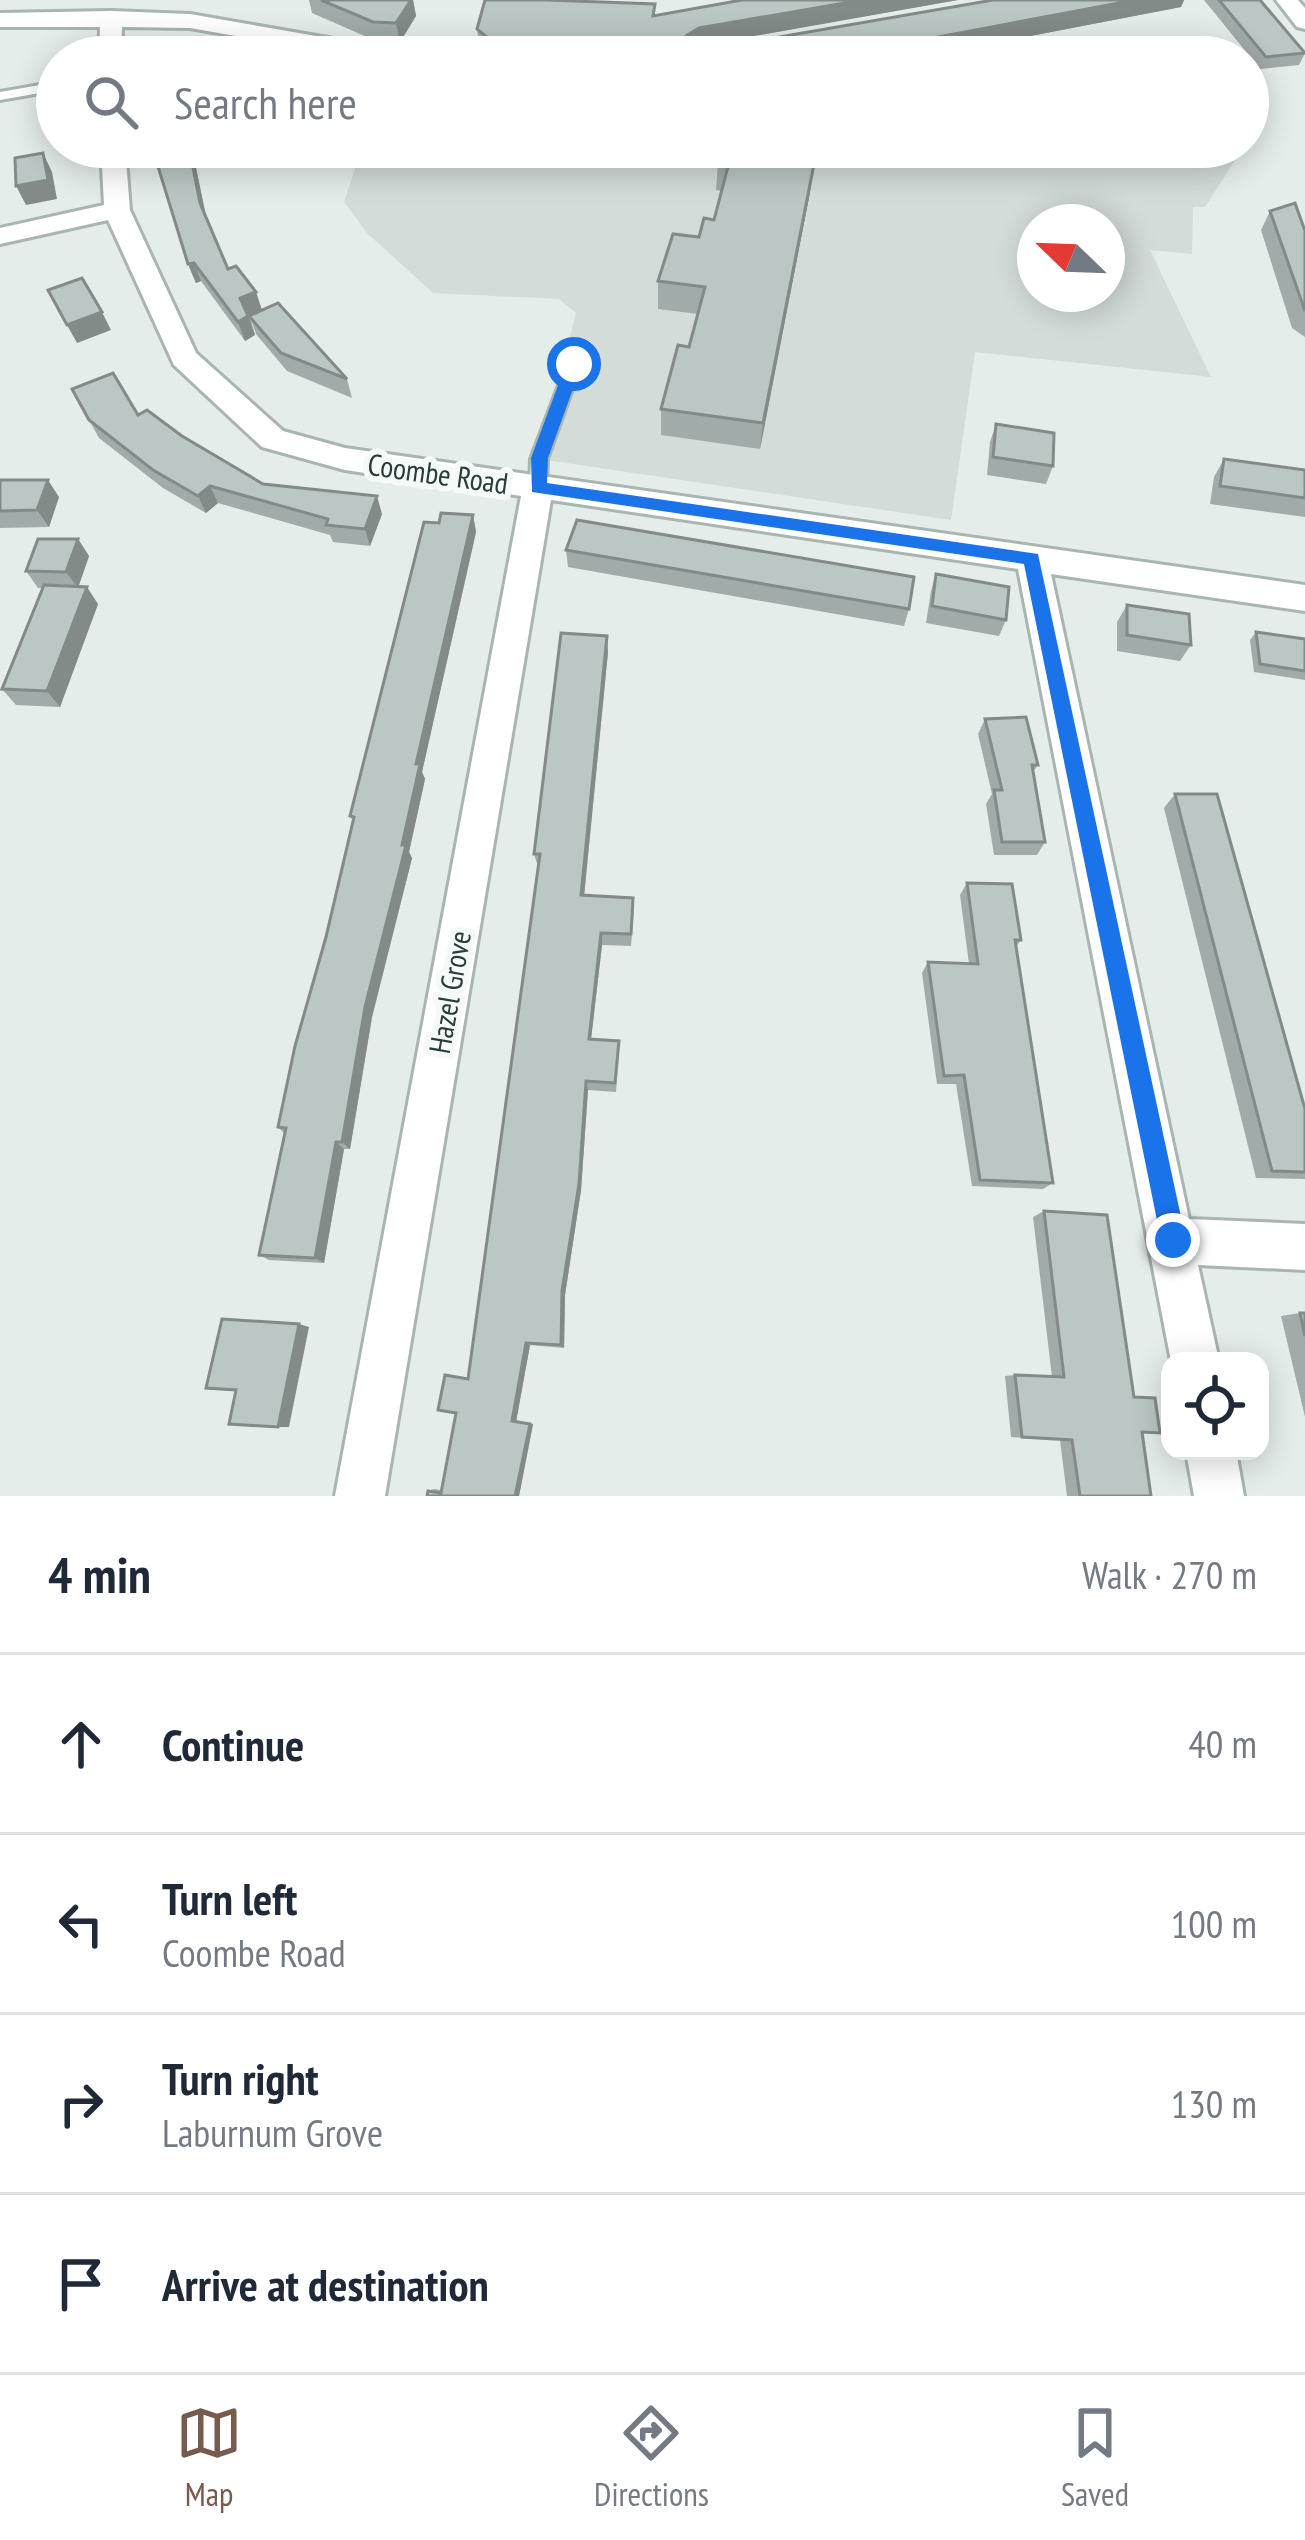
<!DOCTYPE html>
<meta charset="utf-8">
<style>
body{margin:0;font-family:"PT Sans Narrow",sans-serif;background:#f2f2f3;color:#1f2937}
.controls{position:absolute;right:36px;bottom:36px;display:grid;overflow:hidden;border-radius:24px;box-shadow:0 6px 30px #0003}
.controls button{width:108px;height:108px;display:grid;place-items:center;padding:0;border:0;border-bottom:3px solid #e0e1e3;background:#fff;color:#1f2937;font:60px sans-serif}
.compass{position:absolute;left:1017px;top:204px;width:108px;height:108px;border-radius:50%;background:#fff;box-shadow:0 6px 30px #0003;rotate:293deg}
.stop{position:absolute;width:36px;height:36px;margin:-27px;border:9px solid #1a73e8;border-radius:50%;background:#fff}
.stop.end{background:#1a73e8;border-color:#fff;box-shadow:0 3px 12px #0008}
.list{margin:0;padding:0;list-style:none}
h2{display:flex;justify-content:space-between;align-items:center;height:156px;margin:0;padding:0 48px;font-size:51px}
h2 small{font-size:39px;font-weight:400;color:#747a83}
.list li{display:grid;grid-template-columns:78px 1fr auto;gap:36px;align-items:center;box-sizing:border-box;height:180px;padding:0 48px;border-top:3px solid #e0e1e3}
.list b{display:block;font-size:45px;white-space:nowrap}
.list p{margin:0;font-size:39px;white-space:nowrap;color:#747a83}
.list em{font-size:39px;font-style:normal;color:#747a83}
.icon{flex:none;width:66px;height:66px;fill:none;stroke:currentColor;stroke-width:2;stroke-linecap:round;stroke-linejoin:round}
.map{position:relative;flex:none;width:1305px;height:1496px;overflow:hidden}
.search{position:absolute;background:#fff;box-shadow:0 6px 30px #0003;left:36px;right:36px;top:36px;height:132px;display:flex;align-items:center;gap:30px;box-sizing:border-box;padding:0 42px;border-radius:66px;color:#747a83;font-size:45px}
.sheet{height:876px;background:#fff}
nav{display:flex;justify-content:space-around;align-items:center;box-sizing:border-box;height:168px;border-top:3px solid #e0e1e3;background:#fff;font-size:33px;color:#747a83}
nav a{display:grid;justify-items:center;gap:6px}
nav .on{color:#785b4f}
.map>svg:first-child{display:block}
</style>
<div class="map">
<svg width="1305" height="1496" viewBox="0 0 1305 1496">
<rect width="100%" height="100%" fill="#e5edea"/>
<path fill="#d3dcd9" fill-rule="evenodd" d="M362,147h871l1,15 -29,45h-12l-1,47 -42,-4 61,127 -236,-25 -24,168 -412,-61 37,-146 -17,-14 -126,-6 -65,-59 -24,-32zM1035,222h72v72h-72z"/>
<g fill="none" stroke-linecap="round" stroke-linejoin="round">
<defs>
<path id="service" d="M57,82v8l-57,10v-8z
M574,359l7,5 -34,95 -1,29 -8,6 -8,-6 1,-29 36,-95z"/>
<path id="minor" d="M1276,0h22l7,8v21l-8,-2z
M111,11l79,3 178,31 108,5 11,7h-129l-168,-29 -68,-1 -1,30h-22l1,-30h-100v-14z
M101,147h24l5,63 66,143 87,78 62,17 960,137v26l-254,-37 138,645 116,5v46l-107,-5 21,96h-48l-153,-792 -467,-69 -166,996h-50l186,-1000 -176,-26 -83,-23 -88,-82 -66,-145 -108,24v-16l104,-23z
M1186,1451h50l8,45h-50z"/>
</defs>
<use href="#service" stroke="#a8b5b1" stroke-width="6"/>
<use href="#minor" stroke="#a8b5b1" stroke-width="6"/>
<use href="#service" fill="#fff" fill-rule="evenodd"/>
<use href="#minor" fill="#fff" fill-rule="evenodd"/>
</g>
<path fill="#a1aba9" d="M309,0h104l3,16 -16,26 -24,-1 -64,-28z
M742,0h216l-247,43 28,1 254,-44h191l-3,7 -260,50h-450l8,-13 -2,-15 178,-13z
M1204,0h56l45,53 -6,12 -39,4z
M193,153l13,64 22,52 28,23 6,18 85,69 5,19 -65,-27 -31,-37 -6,-18 5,19 -10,6 -44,-60 -5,2 -8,-19z
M769,159l41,33 -50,257 -99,-14v-26l28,-62 9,-33 -40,-5v-28l56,-61 8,-29 -6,-1 2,-28z
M1270,211l35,20v106l-13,-9 -31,-98z
M72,389l66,26 44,21 81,48 119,30 -12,32 -37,-4 -3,-7 -112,-32 -12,10 -43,-25 -64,-50z
M996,424l57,42 -7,18 -59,-9 3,-33z
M1224,459l81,11v47l-95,-13 4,-27z
M0,480l59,17 -10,30 -49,1z
M473,515l3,17 -54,240 3,7 -16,73 3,6 -40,159 -22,132h-6l-20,114 -55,-3 -10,-5 25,-122 -6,-6 75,-306 -3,-5 89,-293z
M78,539l11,17 -11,31 20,17 -38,103 -44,-2 -14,-16 41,-101h-5l-12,-17z
M566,550l343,59 -5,17 -336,-59z
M936,574l70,46 -7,16 -73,-13 5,-32z
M1127,605l64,40 -11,16 -63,-10v-29z
M1256,632l49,7v41l-51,-8 -4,-32z
M608,652l-24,243 49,3 1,12 -3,36 -29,-1 -11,94 28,12 -3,41 -28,-2 -7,100 -16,105 -1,53 -34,-3 -14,77 17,2 -14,72h-92l1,-5 6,-2 7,1 27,-111 70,-512 -4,-13z
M985,719l53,46 -5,7 12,70 -8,13h-43l-8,-51 6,-10 -14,-60z
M1175,794l130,315v70l-49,-1 -92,-370z
M967,883l54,57 -5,7 37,236 -10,6 -71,-3 -16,-102h-19l-15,-111 6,-11 41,2 -9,-69z
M1044,1211l90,186 8,36 9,63h-84l-7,-56 -49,-3 -6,-61 10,-1 37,2 -19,-160z
M1300,1313h5v104l-24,-101z"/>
<path fill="#838b89" d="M411,0h2l3,16 -16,26 -4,-19z
M862,0h96l-260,46 -12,7v-17l13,-8z
M1135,0h49l-3,7 -260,50h-89z
M189,147h2l2,6 14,68 -7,-18z
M43,153l9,19 5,27 -31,6 -10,-19z
M814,164l-4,28 -50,257 3,-26z
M194,263l7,18 -5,2 -8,-19z
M256,292l6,19 -15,6 -7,-19z
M102,312l9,18 -34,13 -10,-18z
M248,316l7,19 -10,6 -7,-19z
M48,480l11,17 -10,30 -12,-17z
M210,486l8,17 -12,10 -8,-17z
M377,496l5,18 -12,32 -5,-17z
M473,515l3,17 -54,240 3,7 -16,73 3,6 -40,159 -22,132 -8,-7 23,-135 37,-162 14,-81z
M78,539l11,17 -11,32 -12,-16z
M87,587l11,17 -38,103 -13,-16z
M607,636l1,16 -25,255 -2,-12z
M601,933l1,12 -12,103 -1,-9z
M586,1081l2,9 -7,100 -16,105 -1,53 -3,-3 1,-54z
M336,1142l8,7 -20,114 -9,-5z
M299,1324l10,3 -20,100h-11z
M526,1343l4,2 -14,77 -4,-1z
M530,1424h3l-14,72h-4z"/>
<path fill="#bbc7c4" stroke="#838b89" stroke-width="3" d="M321,0h90l-15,23 -23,-1z
M485,0h62l108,4 -2,12 89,-16h120l-163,28 -13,8 -1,7 54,1 254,-44h142l-303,57h-361l1,-13h13l4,-5 -12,-10z
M1219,0h41l45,53 -39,4z
M152,147h37l11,56 28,66 8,-3 20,26 -16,6 8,18 -10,6 -44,-59 -6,1z
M722,147h45l-3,11 50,6 -51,259 -102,-14 17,-64 11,2 16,-60 -47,-6 15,-47 26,3 5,-19 10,2 15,-57 -11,-1z
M43,153l5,27 -32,6 -1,-28z
M1295,203l10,28v80l-35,-100z
M82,278l20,34 -35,13 -19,-35z
M278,303l69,76 -66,-26 -32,-37z
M113,373l25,42 9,-5 35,26 81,48 114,12 -12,33 -39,-4 2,-6 -118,-33 -12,10 -45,-26 -64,-50 -17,-31z
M996,424l58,9 -1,33 -60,-9z
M1224,459l81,11v28l-85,-12z
M0,480h48l-11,30 -37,1z
M441,513l32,2 -57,249h4l-18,81h4l-41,162 -23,135h-6l-21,116 -56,-3 27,-127 -8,-1 17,-81 31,-109 28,-120 -4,-1 74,-294 15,1z
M577,520l337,57 -5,32 -343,-59z
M38,539h40l-12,33 -40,-1z
M936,574l73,13 -3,33 -74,-14z
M44,585l43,2 -40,104 -45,-2z
M1127,605l62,9 2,31 -64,-10z
M1256,632l49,7v32l-45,-7z
M561,633l46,3 -26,259 52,3 -2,36 -30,-1 -12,106 30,2 -4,42 -29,-2 -7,103 -17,107 -1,54 -35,-2 -14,78 18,3 -15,72h-88l1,-5 13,2 15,-80 -18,-3 7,-35 23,4 72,-525h-6z
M1026,717l12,48h-6l13,77h-43l-8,-52h8l-17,-71z
M1175,794h42l88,315v63l-33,-1z
M967,883l45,1 9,56h-6l38,243 -73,-3 -16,-105 -20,1 -16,-114 50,2z
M1044,1211l63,4 27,182 21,1 5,35 -18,-1 9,64h-71l-8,-56 -50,-3 -7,-62 49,2z
M1300,1313h5v23z
M222,1319l77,5 -21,103 -49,-3 7,-34 -30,-2z"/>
<path fill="#1a73e8" d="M574,359l8,5 -34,94 -1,25 491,71 148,686 -4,9 -9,4 -8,-4 -4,-9 -137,-676 -492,-72 -1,-34 35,-94z"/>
<g text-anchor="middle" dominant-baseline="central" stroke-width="12" stroke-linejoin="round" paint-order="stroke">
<g font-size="30" fill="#263d39" stroke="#f5f9f8">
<text transform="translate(438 473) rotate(8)">Coombe Road</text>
<text transform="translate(449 992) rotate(-80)">Hazel Grove</text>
</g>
</g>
</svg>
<div class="controls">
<button><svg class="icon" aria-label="locate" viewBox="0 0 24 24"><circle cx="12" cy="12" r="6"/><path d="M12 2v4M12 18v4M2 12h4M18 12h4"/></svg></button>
</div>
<svg class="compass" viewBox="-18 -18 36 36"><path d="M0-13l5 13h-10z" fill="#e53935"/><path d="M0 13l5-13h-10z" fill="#747a83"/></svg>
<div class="stop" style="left:574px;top:364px"></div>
<div class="stop end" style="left:1173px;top:1240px"></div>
<div class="search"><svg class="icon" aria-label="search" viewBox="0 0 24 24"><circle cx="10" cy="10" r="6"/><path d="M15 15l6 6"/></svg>Search here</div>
</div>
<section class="sheet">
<h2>4 min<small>Walk · 270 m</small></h2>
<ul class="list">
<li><svg class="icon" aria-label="ahead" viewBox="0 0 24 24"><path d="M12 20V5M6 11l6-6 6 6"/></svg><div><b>Continue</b></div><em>40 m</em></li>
<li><svg class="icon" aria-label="left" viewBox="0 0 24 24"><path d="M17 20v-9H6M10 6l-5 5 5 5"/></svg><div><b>Turn left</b><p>Coombe Road</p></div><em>100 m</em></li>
<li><svg class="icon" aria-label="right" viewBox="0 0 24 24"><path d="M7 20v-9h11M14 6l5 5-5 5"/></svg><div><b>Turn right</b><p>Laburnum Grove</p></div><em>130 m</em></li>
<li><svg class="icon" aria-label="arrive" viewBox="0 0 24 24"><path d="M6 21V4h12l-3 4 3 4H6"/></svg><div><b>Arrive at destination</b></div></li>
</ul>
</section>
<nav>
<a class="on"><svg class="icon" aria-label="map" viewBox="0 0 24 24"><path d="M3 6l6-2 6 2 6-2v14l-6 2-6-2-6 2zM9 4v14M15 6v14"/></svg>Map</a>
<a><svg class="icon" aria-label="directions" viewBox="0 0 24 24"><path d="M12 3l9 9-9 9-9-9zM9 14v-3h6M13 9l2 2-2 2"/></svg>Directions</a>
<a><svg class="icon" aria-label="saved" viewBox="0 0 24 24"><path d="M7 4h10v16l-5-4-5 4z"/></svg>Saved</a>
</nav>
